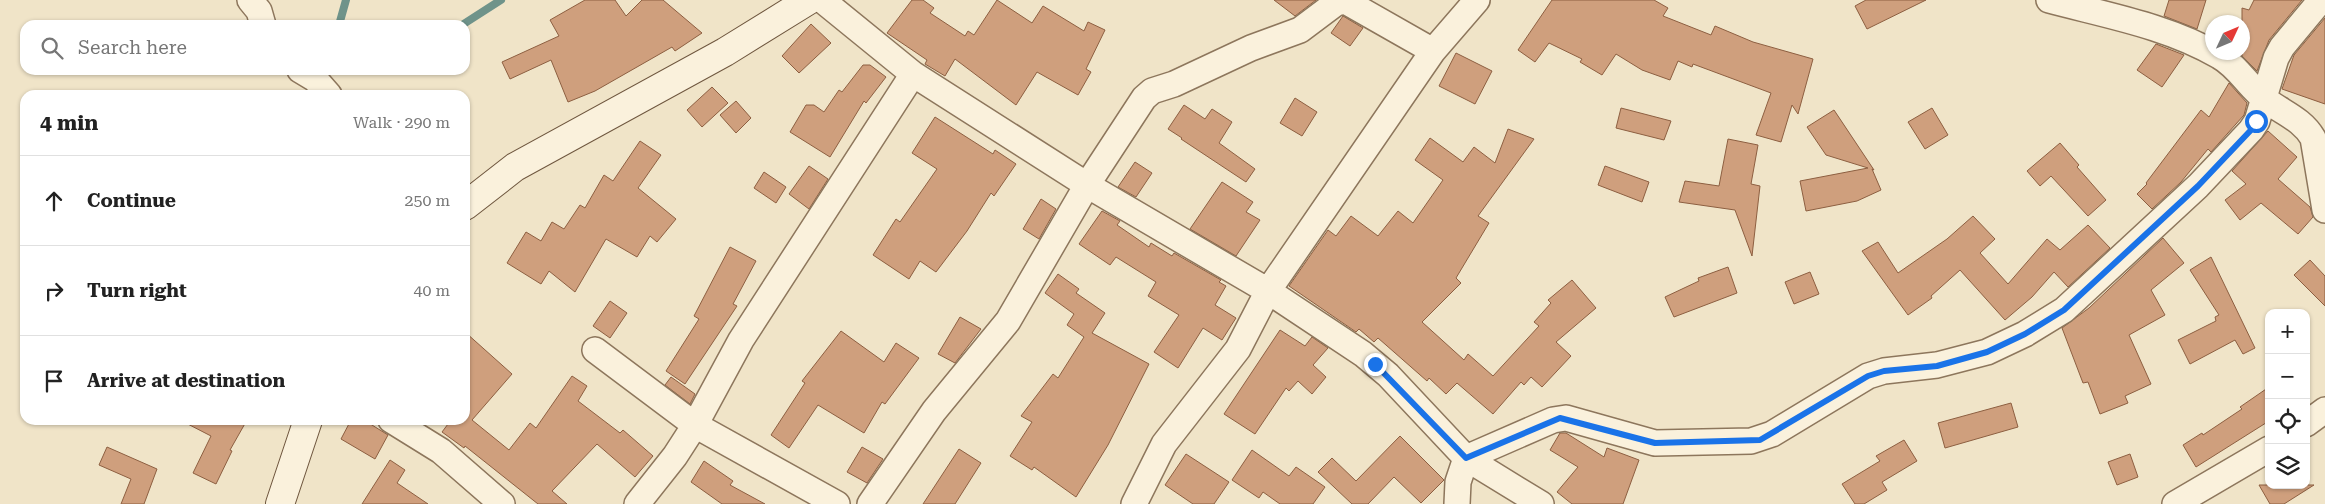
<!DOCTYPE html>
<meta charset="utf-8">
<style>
body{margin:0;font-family:"Roboto Serif",serif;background:#f6f6f6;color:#222}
.controls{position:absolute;right:15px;bottom:15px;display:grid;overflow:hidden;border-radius:10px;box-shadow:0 1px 4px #0004}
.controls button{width:45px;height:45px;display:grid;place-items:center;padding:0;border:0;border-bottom:1px solid #e0e0e0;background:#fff;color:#222;font:25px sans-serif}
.compass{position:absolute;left:2205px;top:15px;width:45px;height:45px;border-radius:50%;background:#fff;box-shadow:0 1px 4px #0004;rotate:46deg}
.stop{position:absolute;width:15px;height:15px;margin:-11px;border:4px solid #1a73e8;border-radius:50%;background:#fff}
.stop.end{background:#1a73e8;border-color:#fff;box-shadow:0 1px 5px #0008}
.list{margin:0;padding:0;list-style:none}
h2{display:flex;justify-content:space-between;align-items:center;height:65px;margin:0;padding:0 20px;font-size:21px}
h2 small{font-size:16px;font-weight:400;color:#767676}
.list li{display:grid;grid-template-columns:32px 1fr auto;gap:15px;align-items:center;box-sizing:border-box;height:90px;padding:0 20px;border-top:1px solid #e0e0e0}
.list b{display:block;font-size:19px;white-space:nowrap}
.list em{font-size:16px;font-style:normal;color:#767676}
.icon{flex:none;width:28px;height:28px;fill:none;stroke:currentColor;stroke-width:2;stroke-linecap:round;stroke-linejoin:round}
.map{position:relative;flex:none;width:2325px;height:504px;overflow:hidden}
.search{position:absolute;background:#fff;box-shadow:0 1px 4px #0004;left:20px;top:20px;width:450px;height:55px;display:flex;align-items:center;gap:12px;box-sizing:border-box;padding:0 18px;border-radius:15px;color:#767676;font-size:19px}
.panel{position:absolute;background:#fff;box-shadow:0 1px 4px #0004;left:20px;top:90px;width:450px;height:335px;border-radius:15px}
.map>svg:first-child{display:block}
</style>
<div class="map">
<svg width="2325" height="504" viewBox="0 0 2325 504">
<rect width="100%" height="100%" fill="#f0e4c8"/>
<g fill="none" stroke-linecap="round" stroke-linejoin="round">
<path stroke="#6f938a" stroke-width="8" d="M339,25l7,-25
M462,25l39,-25"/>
</g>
<path fill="#cf9f7d" stroke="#8d5f41" d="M585,0h30l11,16 16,-16h21l39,33 -27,18 -3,-4 -77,44 -27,11 -17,-42 -41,19 -8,-17 57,-26 -9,-16z
M912,0h11l11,8 -4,5 35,23 3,-5 6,4 23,-35 35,23 11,-17 41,25 4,-9 17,8 -19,39 5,3 -13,23 -41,-23 -21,33 -61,-46 -10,17 -20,-12 2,-4 -40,-27z
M1274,0h42l-21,16z
M1552,0h102l14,8 -5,8 48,19 4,-9 38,16 60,17 -15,55 -6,-9 -11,37 -25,-7 15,-42 -78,-29 -1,3 -14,-6 -8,19 -28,-10 -26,-16 -14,21 -22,-13 2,-3 -33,-16 -14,19 -17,-12z
M1866,0h60l-59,29 -12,-23z
M2169,0h37l-9,29 -33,-13z
M2254,0h48l-33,40 -12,31 -15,-15v-48l7,2z
M1343,16l20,12 -13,18 -19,-13z
M2325,18v86l-43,-15 12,-34z
M811,24l20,19 -32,30 -17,-17z
M2156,44l28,11 -22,32 -25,-17z
M1456,53l36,18 -17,33 -36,-18z
M863,65h7l16,12 -20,26 -2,-2 -34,56 -40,-25 16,-27h8l10,7 15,-22 3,2z
M2229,83l18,20 -3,12 -33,37 -3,-3 -27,33 -29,27 -15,-15 10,-10 -1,-1 55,-73 8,7z
M712,87l16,16 -26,24 -15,-17z
M1295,98l22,14 -15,24 -22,-13z
M736,101l15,17 -15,15 -16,-18z
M1184,105l21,14 7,-10 20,13 -13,21 36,26 -9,13 -65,-43 1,-1 -14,-9z
M1621,108l50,13 -7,19 -48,-12z
M1932,108l16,27 -23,14 -17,-27z
M1834,110l40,60 -2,-1 9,21 -24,11 -51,10 -6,-30 68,-13 -42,-13 -19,-28z
M935,117l58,37 2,-4 21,14 -22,32 -3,-3 -24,38 -31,41 -16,-11 -11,18 -36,-24 23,-36 4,3 37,-53 -25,-16z
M1508,129l26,10 -56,77 11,7 -33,55 5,5 -39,39 42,38 4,-6 25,22 46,-50 -5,-4 17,-19 -3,-3 24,-20 24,28 -40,34 15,14 -29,31 -11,-10 -7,8 -3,-3 -28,32 -36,-31 -11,11 -17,-16 -2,3 -49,-43 -4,4 -15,-13 -3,3 -67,-46 39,-56 8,6 15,-20 27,20 20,-25 15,12 30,-43 -28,-20 15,-22 33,24 11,-15 21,16z
M2268,131l29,26 -19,22 32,28 3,10 -15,17 -37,-31 -21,17 -15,-20 21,-16 -14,-13z
M1728,139l30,6 -7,39 9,2 -8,70 -17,-46 -56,-8 6,-21 34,5z
M640,141l21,14 -23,33 38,31 -19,23 -7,-6 -13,21 -31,-18 -31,53 -26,-21 -8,13 -34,-21 19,-31 15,9 11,-19 12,7 16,-24 5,3 19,-33 9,6z
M2060,143l19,22 -2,2 29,33 -18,16 -37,-40 -11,10 -13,-15z
M1135,162l17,11 -16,24 -18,-10z
M809,166l19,13 -19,30 -20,-15z
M1605,166l44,16 -7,20 -44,-17z
M764,172l22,15 -10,16 -22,-15z
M1222,182l31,20 -7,10 14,8 -24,36 -46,-27z
M1041,199l15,10 -17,30 -16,-10z
M1102,211l18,10 -3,4 32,22 2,-4 21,13 2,-3 47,27 -2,2 7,4 -11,19 21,13 -14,22 -19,-12 -25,40 -24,-16 25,-37 -31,-19 8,-14 -40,-25 -6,8 -31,-21z
M1973,216l22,23 -15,14 28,31 39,-45 13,11 28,-25 22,23 -42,39 -14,-15 -22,25 -27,23 -45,-50 -29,26 1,2 -24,17 -46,-64 16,-9 20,31 49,-34z
M2163,238l21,25 -33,27 14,25 -36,20 22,49 -26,12 3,7 -28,11 -12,-32 -5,1 -21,-55 27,-20z
M730,247l26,14 -23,43 4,2 -52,78 -19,-13 33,-52 -5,-3z
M2211,257l44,91 -12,6 -8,-14 -45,24 -12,-24 38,-19 -1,-4 4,-2 -29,-45z
M2310,260l15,16v30l-31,-31z
M1728,267l9,26 -63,24 -9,-20 34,-16 -1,-3z
M1810,272l9,22 -25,10 -9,-22z
M1058,274l21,15 -3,4 29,20 -13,20 57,31 -41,81 -32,52 -42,-30 -2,3 -22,-14 22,-34 -11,-6 32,-42 5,4 26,-41 -17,-12 7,-11 -29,-21z
M610,301l17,12 -17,25 -17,-12z
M960,317l21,12 -26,34 -17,-9z
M1280,330l25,16 7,-9 16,11 -15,17 13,12 -14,17 -14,-13 -9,10 -3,-3 -31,46 -31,-20z
M841,331l43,31 12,-19 23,15 -34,46 -3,-2 -18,31 -46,-28 -29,43 -18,-13 34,-52 -3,-2z
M465,332l47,42 -40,46 37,30 21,-27 6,5 36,-52 15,10 -9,15 42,32 3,-3 30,26 -18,21 -38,-33 -45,47 15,13h-29l-73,-58 -1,2 -22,-16 9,-12h14z
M671,377l24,17 -5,10 -25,-19z
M2269,387v34l-73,46 -13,-22 19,-12 1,2 39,-26 -2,-2z
M2011,403l7,24 -73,21 -7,-25z
M180,420h67l-17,30 2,1 -16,33 -23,-11 18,-37z
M351,420h13l24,15 -13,24 -34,-20z
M1560,433h6l38,24 3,-9 32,12 -16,44h-51l-15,-12 21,-25 -28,-17z
M1400,436l44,44 -23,23 -27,-26 -26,27h-16l-34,-32 14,-14 24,23z
M1904,440l13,21 -35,21 5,8 -23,14h-9l-13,-20 38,-23 -4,-5z
M107,447l50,22 -13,35h-23l10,-25 -32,-14z
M862,447l21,12 -16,24 -20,-11z
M959,449l22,14 -26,41h-32z
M1252,450l37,26 7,-9 29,20 -12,17h-33l-17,-12 -4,6 -27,-18z
M1186,454l43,28 -15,22h-21l-28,-19z
M2130,454l8,23 -21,8 -9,-23z
M390,460l15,10 -8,13 31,21h-66z
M704,461l29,20 -3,4 35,19h-43l-31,-22z
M2259,485h55l-30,19h-14z"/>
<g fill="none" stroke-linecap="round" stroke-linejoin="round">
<defs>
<path id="street" d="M250,0l9,11 4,14
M822,0l91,74 174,111 181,106 95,63 25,21 78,83 75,46
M2049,0c56,15 119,26 170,56 19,10 30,32 47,44 17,13 36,19 47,38l12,72
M300,70l15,9 14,16
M595,350l100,75 142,79
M391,420l50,31 61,53
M2306,424l19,-14
M637,504l38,-48 20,-31 46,-85 172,-266
M870,504l64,-93 74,-90 79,-136 57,-87 8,-7 22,-7 77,-36 49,-18 36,-27 9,-2 88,50
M1134,504l30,-60 74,-95 30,-58 165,-240 44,-51
M1457,504l1,-22 8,-24 87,-38 13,-2 89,25 96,-2 21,-7 96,-58 16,-5 53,-6 50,-13 38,-18 39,-24 134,-124 53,-56 6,-9 19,-63 6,-11 39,-47
M2175,504l94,-55"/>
<path id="secondary" d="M465,206l50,-39 210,-115 84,-52
M280,504l28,-84"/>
</defs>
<use href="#street" stroke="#8d765c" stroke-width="28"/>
<use href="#secondary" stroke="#6f573f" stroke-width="30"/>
<use href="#street" stroke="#faf1dc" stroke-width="25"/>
<use href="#secondary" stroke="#faf1dc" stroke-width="28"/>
</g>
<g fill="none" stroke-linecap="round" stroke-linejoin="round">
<path stroke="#1a73e8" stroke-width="6" d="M1375,364l91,94 94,-40 95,25 105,-3 108,-64 16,-5 53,-5 50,-14 38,-18 39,-24 134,-124 53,-56 5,-9"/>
</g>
</svg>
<div class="controls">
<button>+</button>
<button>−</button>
<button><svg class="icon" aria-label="locate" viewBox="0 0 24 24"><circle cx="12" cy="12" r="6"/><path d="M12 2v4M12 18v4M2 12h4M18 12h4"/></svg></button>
<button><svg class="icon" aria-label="layers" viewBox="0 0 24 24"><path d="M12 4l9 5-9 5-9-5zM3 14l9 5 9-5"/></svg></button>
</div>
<svg class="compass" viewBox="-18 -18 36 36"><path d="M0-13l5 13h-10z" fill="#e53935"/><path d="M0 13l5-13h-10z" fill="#767676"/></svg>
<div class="stop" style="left:2256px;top:121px"></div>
<div class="stop end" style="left:1375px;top:364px"></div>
<div class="search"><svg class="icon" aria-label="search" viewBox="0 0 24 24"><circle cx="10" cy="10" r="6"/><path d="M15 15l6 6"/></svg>Search here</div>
<section class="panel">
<h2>4 min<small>Walk · 290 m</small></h2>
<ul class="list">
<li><svg class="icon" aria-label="ahead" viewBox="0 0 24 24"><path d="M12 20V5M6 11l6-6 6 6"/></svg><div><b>Continue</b></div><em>250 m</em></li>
<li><svg class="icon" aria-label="right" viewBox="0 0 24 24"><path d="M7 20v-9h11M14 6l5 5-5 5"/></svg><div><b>Turn right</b></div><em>40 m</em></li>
<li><svg class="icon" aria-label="arrive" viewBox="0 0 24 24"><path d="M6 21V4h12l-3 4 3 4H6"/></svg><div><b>Arrive at destination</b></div></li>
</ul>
</section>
</div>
